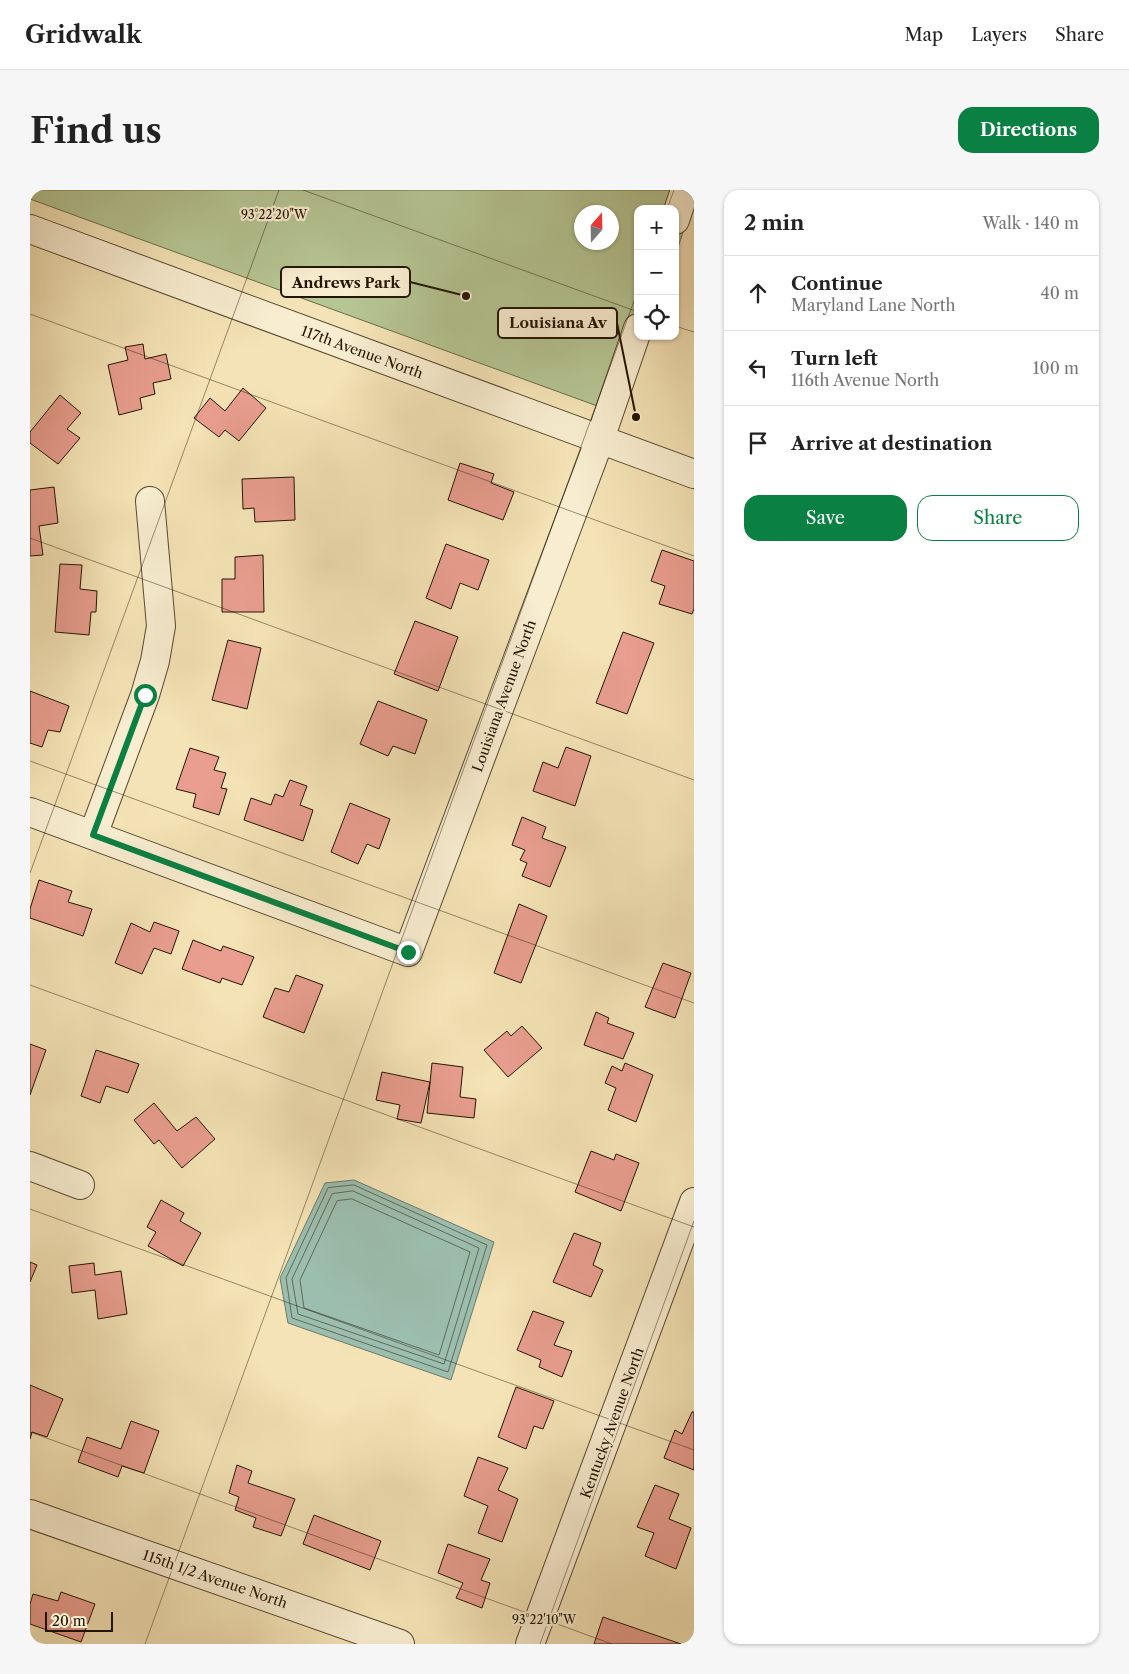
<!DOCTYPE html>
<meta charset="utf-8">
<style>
body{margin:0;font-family:"Libre Caslon Text",serif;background:#f6f6f6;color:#222}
.controls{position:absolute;right:15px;top:15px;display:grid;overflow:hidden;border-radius:10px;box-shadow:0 1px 4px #0004}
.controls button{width:45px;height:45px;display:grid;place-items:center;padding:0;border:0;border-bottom:1px solid #e0e0e0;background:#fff;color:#222;font:25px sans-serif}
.compass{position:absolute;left:544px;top:15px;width:45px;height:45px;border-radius:50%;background:#fff;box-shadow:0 1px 4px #0004;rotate:20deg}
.scale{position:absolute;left:15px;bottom:12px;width:68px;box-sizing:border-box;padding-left:5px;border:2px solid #231502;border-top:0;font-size:14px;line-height:18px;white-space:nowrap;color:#231502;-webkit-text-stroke:4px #f8edd0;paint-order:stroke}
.stop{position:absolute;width:15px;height:15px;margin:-11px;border:4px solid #0b8043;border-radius:50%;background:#fff}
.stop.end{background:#0b8043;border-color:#fff;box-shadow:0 1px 5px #0008}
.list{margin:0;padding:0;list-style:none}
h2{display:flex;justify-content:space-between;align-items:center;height:65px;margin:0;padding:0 20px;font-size:21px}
h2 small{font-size:16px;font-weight:400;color:#767676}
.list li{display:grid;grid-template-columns:32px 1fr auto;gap:15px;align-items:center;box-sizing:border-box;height:75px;padding:0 20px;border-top:1px solid #e0e0e0}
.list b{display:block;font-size:19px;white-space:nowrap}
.list p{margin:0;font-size:16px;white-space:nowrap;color:#767676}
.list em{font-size:16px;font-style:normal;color:#767676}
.actions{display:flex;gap:10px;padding:15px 20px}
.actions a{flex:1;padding:11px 0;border:1px solid #0b8043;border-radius:15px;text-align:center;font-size:18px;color:#0b8043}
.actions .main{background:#0b8043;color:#fff}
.icon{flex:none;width:28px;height:28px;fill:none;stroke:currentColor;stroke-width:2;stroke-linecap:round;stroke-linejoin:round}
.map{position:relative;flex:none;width:664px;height:1454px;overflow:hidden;border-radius:15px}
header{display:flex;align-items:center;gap:30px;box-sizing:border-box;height:70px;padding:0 25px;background:#fff;border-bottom:1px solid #e0e0e0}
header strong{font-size:24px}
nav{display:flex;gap:28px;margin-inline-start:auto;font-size:18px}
.intro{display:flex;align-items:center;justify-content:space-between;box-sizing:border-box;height:120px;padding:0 30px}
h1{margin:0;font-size:35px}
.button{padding:12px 22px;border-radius:15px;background:#0b8043;color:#fff;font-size:18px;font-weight:700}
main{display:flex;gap:30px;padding:0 30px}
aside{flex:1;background:#fff;border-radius:15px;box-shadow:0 1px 4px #0004}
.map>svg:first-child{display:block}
</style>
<header>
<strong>Gridwalk</strong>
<nav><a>Map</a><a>Layers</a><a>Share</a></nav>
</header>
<div class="intro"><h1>Find us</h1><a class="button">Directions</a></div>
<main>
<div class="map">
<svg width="664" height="1454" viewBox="0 0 664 1454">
<rect width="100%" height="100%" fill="#f4e3b6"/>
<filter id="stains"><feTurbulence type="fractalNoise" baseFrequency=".004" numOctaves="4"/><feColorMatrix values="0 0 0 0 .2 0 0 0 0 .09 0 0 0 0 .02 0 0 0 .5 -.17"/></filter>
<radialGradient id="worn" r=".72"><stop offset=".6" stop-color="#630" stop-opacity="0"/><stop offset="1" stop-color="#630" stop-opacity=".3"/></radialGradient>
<path fill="#b5c593" stroke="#6c6d4a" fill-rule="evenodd" d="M0,0h664v10l-19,56v-47h-37v127l-16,79 -592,-216zM552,22h30v30h-30z"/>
<path fill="#9cbeaf" stroke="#6c7a6a" d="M324,990l140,62 -43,138 -163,-57 -8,-45 45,-95z"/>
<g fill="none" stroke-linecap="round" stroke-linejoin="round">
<path stroke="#606a58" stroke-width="1" d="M324,995l133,60 -39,127 -156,-54 -6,-40 42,-90z
M323,1001l126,57 -35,116 -146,-50 -6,-35 40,-85z
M322,1009l118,53 -31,103 -135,-47 -4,-28 37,-79z"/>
</g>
<path fill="#e99e8f" stroke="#231502" d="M113,154l2,15 21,-5 5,25 -18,4 2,11 -15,4 2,11 -23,6 -11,-50 20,-5 -3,-13z
M213,198l23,20 -27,33 -14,-11 -6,7 -25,-19 16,-20 15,13z
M30,205l21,18 -14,16 13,9 -22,26 -28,-21v-11z
M430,273l34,11 -3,9 23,9 -11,28 -55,-20z
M264,287l1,43 -40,2 -1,-14 -11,1 -1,-30z
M24,297l4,36 -19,3 4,29 -13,1v-66z
M416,354l43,16 -11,30 -18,-7 -9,26 -25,-11z
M632,360l32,11v48l-2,5 -33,-10 6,-18 -14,-5z
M233,365l1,57h-42v-33h13v-22z
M30,374l22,1 -2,24 17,2 -1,21h-5l-2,23 -34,-3z
M385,431l43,16 -20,54 -44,-17z
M593,442l31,11 -27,71 -31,-11z
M198,450l33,8 -14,61 -35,-9z
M0,501l39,15 -9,26 -12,-2 -6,17 -12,-4z
M348,511l49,19 -12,34 -22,-8 -5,10 -28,-12z
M536,557l25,9 -16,50 -42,-15 10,-29 15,6z
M160,558l29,9 -5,13 12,3 -5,15 6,1 -8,26 -26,-8 3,-13 -20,-5z
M260,590l17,6 -7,19 13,5 -10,31 -59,-21 7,-22 20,7 4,-11 8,3z
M320,613l40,16 -11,30 -12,-5 -9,20 -27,-12z
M492,627l24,10 -4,11 24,9 -16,40 -28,-11 5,-13 -7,-3 5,-10 -13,-5z
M9,690l33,11 -4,11 24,7 -9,27 -53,-18v-9z
M489,714l28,12 -26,67 -27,-10z
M124,732l25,9 -8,23 -17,-6 -12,26 -27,-11 16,-40 19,9z
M163,750l28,11 2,-5 31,11 -12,28 -20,-7 -2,5 -38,-14z
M633,773l28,10 -16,45 -30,-11z
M266,785l27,10 -19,48 -41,-16 12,-29 14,4z
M566,822l13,6 -2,5 27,10 -11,26 -39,-14z
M492,836l20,22 -34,29 -24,-27 23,-19 4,5z
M0,854l16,6 -16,45z
M66,860l43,14 -11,29 -22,-7 -6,17 -19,-7z
M402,873l31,4 -3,30 16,2 -2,19 -47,-5z
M595,873l28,12 -17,47 -28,-12 8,-22 -11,-5 7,-17 10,5z
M352,882l48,10 -9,41 -24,-4 3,-14 -24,-5z
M124,913l23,28 19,-14 19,22 -33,29 -23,-28 -5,4 -20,-24z
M561,961l23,9 2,-6 23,9 -18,48 -46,-19z
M131,1010l23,13 -4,8 21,12 -18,33 -35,-20 8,-14 -9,-5z
M544,1043l27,10 -8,22 10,5 -12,27 -38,-15z
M0,1072l7,3 -7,17z
M64,1073l1,12 26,-4 6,43 -29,5 -3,-29 -23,3 -3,-27z
M503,1121l31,11 -10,23 18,6 -10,26 -23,-10 2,-7 -24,-10z
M0,1195l33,14 -16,38 -15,-5 -2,7z
M486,1197l38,14 -11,28 -9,-3 -8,23 -28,-12z
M662,1222h2v58l-30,-12 11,-28 7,4z
M101,1231l28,10 -15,42 -22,-7 -4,11 -40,-15 9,-25 34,12z
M448,1267l30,11 -10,22 20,9 -16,43 -24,-9 10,-27 -24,-10z
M207,1275l15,6 -4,12 47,16 -14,37 -28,-9 3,-9 -21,-8 4,-13 -10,-4z
M625,1295l24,9 -10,25 22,9 -15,41 -31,-13 9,-23 -17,-6z
M284,1325l67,26 -11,29 -67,-26z
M418,1354l42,15 -9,21 9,3 -8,25 -26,-10 7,-15 -25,-10z
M31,1402l34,12 -14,38 -51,-18v-20l3,-10 25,7z
M573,1427l78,27h-87z"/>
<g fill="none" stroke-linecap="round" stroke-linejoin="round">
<defs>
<path id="minor" d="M645,30l10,-30
M0,39l664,245
M0,622l378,140 192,-513 38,-111
M63,645l52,-140 10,-34 6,-35 -11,-125
M0,976l50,19
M0,1324l370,130
M500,1454l164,-442"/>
</defs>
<use href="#minor" stroke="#57482f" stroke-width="30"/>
<use href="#minor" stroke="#f8edd0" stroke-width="28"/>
</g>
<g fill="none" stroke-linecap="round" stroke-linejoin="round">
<path stroke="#0b8043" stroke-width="6" d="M115,505l-52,140 315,117"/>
</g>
<path fill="none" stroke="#231502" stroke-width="1" stroke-opacity="0.45" d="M273,0l335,122M637,19l7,-19M0,124l664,242M645,136l19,6M0,348l664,242M0,571l664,242M0,683l249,-683M0,795l664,242M0,1019l664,241M0,1242l582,212M115,1454l493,-1354M510,1454l154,-423"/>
<g text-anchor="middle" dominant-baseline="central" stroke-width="4.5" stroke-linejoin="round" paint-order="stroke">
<g font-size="14" fill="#231502" stroke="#f8edd0">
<text transform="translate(332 162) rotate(20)">117th Avenue North</text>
<text transform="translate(474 506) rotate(-70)">Louisiana Avenue North</text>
<text transform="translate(582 1233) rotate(-70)">Kentucky Avenue North</text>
<text transform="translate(185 1389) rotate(19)">115th 1/2 Avenue North</text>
</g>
</g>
<g font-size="12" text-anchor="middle" fill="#231502" stroke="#f8edd0" stroke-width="4.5" stroke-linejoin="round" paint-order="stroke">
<text x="244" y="29">93°22'20"W</text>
<text x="514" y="1434">93°22'10"W</text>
</g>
<path fill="none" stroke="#231502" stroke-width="2" d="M436 106L380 92M606 227L587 133"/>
<g fill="#231502" stroke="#f8edd0" stroke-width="2">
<circle cx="436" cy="106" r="5"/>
<circle cx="606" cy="227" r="5"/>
</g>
<g fill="#f8edd0" stroke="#231502" stroke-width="2">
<rect x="251" y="77" width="129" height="30" rx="5"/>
<rect x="468" y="118" width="119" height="30" rx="5"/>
</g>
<g font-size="15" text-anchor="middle" font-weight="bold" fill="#231502">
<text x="316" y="98">Andrews Park</text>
<text x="528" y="138">Louisiana Av</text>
</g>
<rect width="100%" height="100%" filter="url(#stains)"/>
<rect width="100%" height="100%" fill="url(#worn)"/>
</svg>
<div class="controls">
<button>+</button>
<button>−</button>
<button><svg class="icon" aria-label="locate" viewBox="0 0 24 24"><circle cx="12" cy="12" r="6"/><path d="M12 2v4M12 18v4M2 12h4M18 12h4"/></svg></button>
</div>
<svg class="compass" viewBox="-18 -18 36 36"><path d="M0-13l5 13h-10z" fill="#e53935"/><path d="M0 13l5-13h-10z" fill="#767676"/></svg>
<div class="scale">20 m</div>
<div class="stop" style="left:115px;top:505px"></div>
<div class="stop end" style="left:378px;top:762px"></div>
</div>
<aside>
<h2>2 min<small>Walk · 140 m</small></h2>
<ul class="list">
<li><svg class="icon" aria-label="ahead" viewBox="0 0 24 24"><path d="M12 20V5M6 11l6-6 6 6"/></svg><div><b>Continue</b><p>Maryland Lane North</p></div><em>40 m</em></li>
<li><svg class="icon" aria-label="left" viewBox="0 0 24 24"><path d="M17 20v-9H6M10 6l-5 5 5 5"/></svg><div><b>Turn left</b><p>116th Avenue North</p></div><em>100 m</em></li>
<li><svg class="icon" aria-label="arrive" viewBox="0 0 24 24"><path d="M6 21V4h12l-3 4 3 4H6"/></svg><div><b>Arrive at destination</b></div></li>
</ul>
<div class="actions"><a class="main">Save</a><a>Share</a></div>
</aside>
</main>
